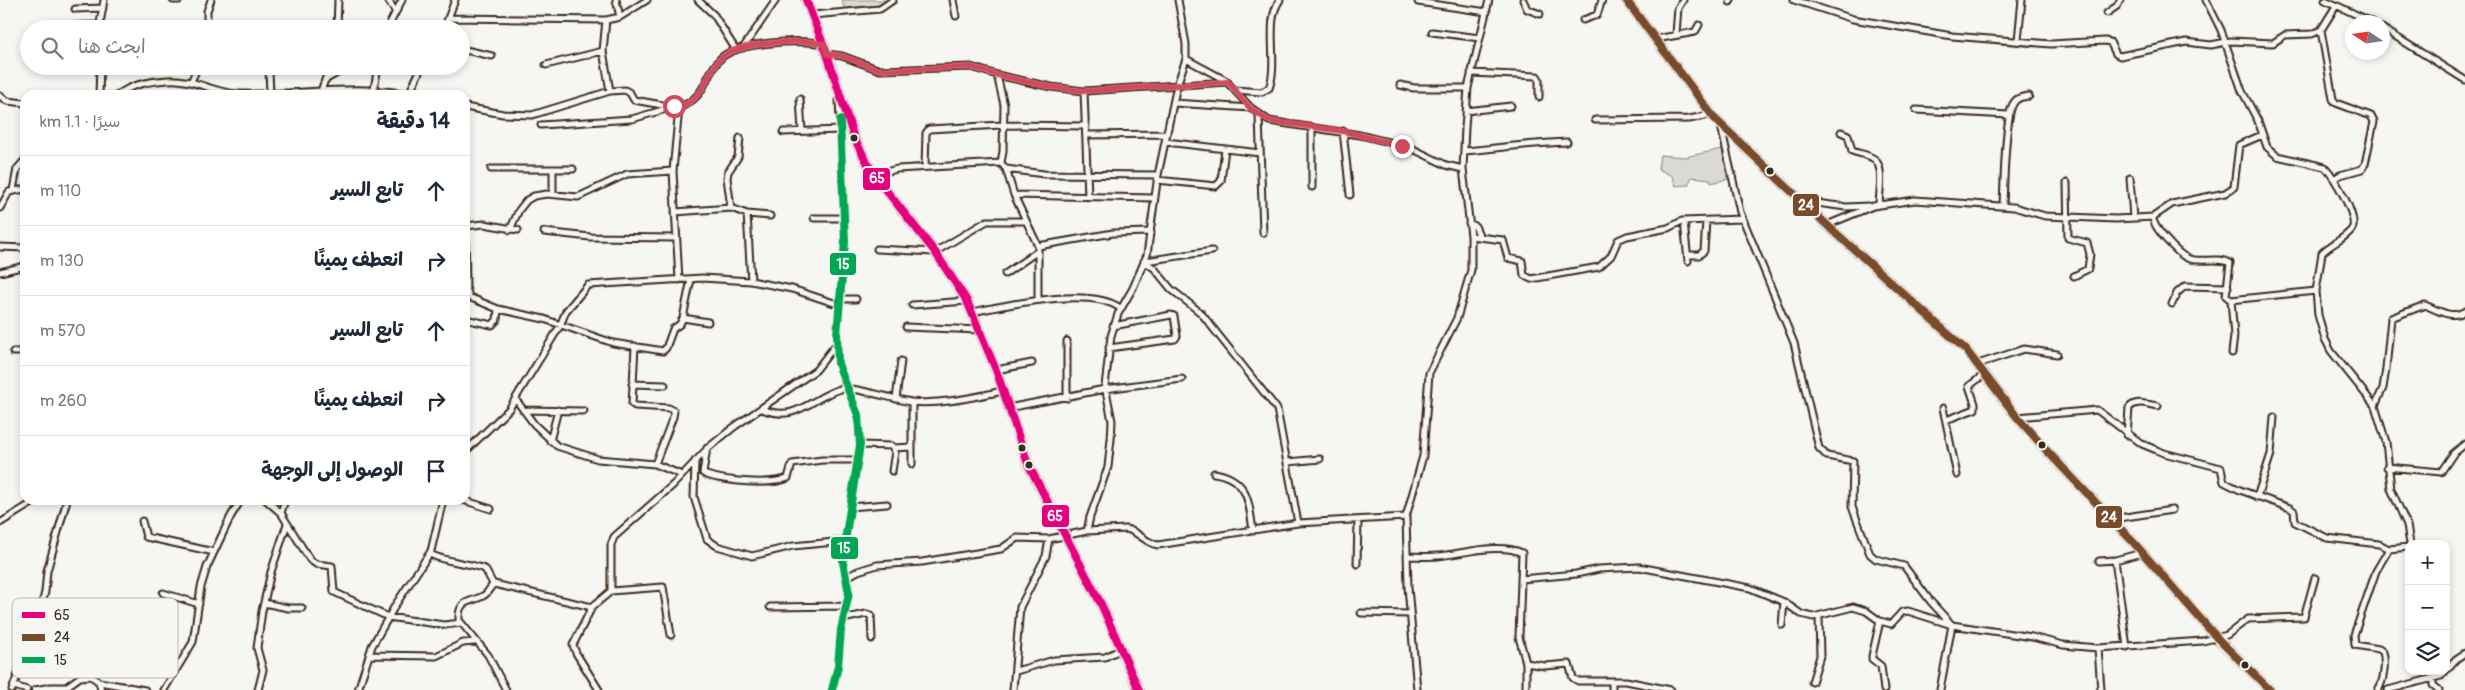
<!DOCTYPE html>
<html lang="ar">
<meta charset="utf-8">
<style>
body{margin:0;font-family:Pangolin,"Playpen Sans Arabic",sans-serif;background:#f6f6f7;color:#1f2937;direction:rtl}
.controls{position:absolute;right:15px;bottom:15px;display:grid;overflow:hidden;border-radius:10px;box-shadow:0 2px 8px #0003}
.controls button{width:45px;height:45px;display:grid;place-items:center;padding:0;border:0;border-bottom:1px solid #e0e1e3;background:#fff;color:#1f2937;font:25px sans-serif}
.compass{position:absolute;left:2345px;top:15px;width:45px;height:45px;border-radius:50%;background:#fff;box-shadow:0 2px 8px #0003;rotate:282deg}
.stop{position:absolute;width:15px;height:15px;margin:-11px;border:4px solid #d1495b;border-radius:50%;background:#fff}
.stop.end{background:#d1495b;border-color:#fff;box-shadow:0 1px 5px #0008}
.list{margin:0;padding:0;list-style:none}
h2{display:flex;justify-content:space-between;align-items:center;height:65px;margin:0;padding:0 20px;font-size:21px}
h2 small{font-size:16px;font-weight:400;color:#747a83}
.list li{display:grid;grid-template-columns:32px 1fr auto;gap:15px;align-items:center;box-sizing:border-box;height:70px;padding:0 20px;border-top:1px solid #e0e1e3}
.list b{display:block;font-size:19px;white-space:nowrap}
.list em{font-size:16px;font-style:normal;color:#747a83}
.icon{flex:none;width:28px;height:28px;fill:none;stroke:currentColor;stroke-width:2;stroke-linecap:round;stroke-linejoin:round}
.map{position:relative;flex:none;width:2465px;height:690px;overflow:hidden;direction:ltr}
.search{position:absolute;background:#fff;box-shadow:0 2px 8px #0003;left:20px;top:20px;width:450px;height:55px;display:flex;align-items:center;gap:12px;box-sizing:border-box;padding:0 18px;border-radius:28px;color:#747a83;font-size:19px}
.panel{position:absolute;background:#fff;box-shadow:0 2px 8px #0003;left:20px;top:90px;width:450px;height:415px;border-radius:15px;direction:rtl}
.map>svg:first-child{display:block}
</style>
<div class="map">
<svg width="2465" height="690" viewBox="0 0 2465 690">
<rect width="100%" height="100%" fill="#f6f6f2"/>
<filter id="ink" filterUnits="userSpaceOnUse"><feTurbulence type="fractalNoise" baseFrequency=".02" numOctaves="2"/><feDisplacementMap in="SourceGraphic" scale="10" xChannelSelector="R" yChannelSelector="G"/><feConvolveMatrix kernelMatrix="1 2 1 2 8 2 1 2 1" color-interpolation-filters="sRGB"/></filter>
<g filter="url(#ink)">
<path fill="#dad9d3" stroke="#8a8278" d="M842,0h48l-9,5 -37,3z
M1722,149l6,30 -17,4 -1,-4 -18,-2 -4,8 -12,1 -4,-10 -14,-7 2,-14 25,2z"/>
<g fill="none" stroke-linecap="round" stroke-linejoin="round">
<defs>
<path id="street" d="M173,0h6
M388,0l7,11
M616,0l4,17
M698,0l16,15 22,35
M953,0l3,16
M1523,0l4,9 13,5
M1794,0l59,19 99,17 99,8 54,-3 5,1 6,12 4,2 66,-14 25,3 20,-4 42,2 12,-8 27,-1 9,-4 15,-24
M2206,0l15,30 21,61 16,30 9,26 10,9 48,11c9,10 34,51 27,62 -8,11 -22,15 -30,24l-6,38 2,24 7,24 6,12 44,55 11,36 5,47 16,36 3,19
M2325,0l47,22
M1418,2l69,10
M1730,2l1,-2
M75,9l28,-1
M2107,13l10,-7 3,-6
M813,15l67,-6 13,-9
M449,18l157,2 14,-3 27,-17
M606,20l-3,31 7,40
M1583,20l14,-5 5,-15
M59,26l41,-1
M2382,28l83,52
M99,29l5,-29
M207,29v-18l4,-11
M337,29l1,-29
M387,29l15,-29
M444,29l11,-29
M2321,30l12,69 3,4 35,13 3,6 -9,42 -3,5 -22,6 -6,4
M1432,32l48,6
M1676,34l2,-26 5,-8
M1656,39l39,-7 4,-7
M2018,40l4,-40
M743,48l33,-48
M461,49l31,7
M827,54l15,2 38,14 91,-3 26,8 54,12 33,4 144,-9
M1186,59l39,21 26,28 18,13 91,14 49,12 37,18 17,4
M546,65l57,-14
M269,71l1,22
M1471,73l66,3 2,3v18
M997,75l7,30 -1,46 -2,12 5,6 8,26 24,51v53
M325,80l24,-14
M191,82l7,-16
M1400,85l14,3h54
M1235,90l27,2 7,-4c10,-25 -5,-67 11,-88
M321,91l9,-25
M1084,91l4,106
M409,94l13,-28
M99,95l1,-29
M118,95c13,-11 33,-14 50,-15 25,-2 46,13 70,14 59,2 117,-11 175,1
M373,95l5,-29
M0,96l7,5 18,2
M800,99l2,32
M1174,103l77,5
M465,107l38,7 29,1 78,-24 15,-1 5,3 4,7 45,8c30,-14 23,-29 41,-49 15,-17 81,-20 103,-15
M1916,110l93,5
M1466,111l45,-5
M1259,116l4,117
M1595,120l94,-1 16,-3 3,-6
M541,125l91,-6 41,-12
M1721,126l19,86 54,131 25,105 8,8 26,5 -1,46 18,47 6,5 28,7 27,36 21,23 -12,65
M1312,127v60
M1343,131l7,64
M783,132l58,-2
M1841,132l7,3 4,16c7,3 16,3 22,8 11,8 5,34 5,46
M1086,135l81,-1
M1166,142l94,11
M1464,151c35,-3 68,-8 103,-9
M925,167l1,-34 3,-4 73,-4 84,1
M491,169h82
M1006,169l38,5 114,1
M874,175l23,-6 104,-6
M2130,178l3,40
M1157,180l59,6 5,-5 4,-32
M2067,183l1,55 19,5 3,11 -2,15 -14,7
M13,190l4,-21 8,-9
M553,194v-25
M1014,195l140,3
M1802,201l44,6 22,-1
M2003,205c1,-20 2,-87 10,-101 4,-7 9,-7 16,-8
M0,208l9,-16 16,-3
M731,208l-4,-30 1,-6 10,-15 2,-19
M675,212l56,-4 16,6 4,67
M747,214l23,2
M2153,217c-1,10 25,37 34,41 13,6 30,-2 43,5l-4,33 5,4 85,-9
M814,218h30
M1684,222l4,39
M1469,223l6,3 5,11
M465,224l1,63 3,10 29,12 46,10 69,24 50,8 3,-3 7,-19 7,-5 3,-6 8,-39
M1827,225l46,-19 42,-6 99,7 31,9 71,3 37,-2 19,-13 53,-11 9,-6 5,-42 23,-10
M465,226l19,-2 34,6
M510,230l9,-20 8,-10 7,-4 13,-2 31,3 49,-23 46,-3
M544,232l46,5 86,1
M1471,236l32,4 5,18 14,3 2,14 7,4 68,-12 12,-11 7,-16 9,-4 41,-8 14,-7 61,-2
M1038,246l75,-13 38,-1
M0,247l25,1
M877,249l58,3 52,-31h38
M1688,255h11l5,-4 2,-30
M1144,261l10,7 17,21 30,24 76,96 21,114
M1145,261l67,-10
M0,272l25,-6
M1005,274l33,-23
M679,280l-6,-109 6,-63
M841,299h15
M2231,300l3,36 -2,17
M2172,304l5,-11 8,-7 43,1
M912,305l55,-4
M972,312c36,-7 118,-26 148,-4
M683,318l25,4
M465,319l27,6 5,-5 1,-11
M906,327l74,3
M1067,341v57
M635,346l-3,58 3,2 34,2 5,3 -1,6 -18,47
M1109,348l66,-9 2,-3 -3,-20 -3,-1 -58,11
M13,352h12
M1978,364l46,-15 33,5
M996,370l36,-7
M632,384l33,1
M896,399l5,-38
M516,400l18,24 23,22 41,13 57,5 27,11
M2375,406l8,-18 3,-19 5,-51 34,-13c12,5 28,15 40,6
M1008,408l97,-19 77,-10
M1943,408l14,67
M762,409c37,15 50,-14 82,-21 8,-1 54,12 67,14 31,3 62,-5 92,-11
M523,410l61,1
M2017,417l80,-7 45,34 22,9 57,15 3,14 16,8 50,18 4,3 1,11 32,16 52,6 10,5
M1946,420l29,-11v-5l-6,-18 16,-12
M2127,435l2,-27c7,-9 19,-3 29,-2
M550,441l8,-31
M860,445l32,1 3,6 -3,19
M707,448l-4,25 3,2c20,6 63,11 82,3l4,-14 30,-4h35
M893,448l19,-1
M465,452l44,-43 51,-83 6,-15 22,-26 114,-7 49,3 41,8 48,16
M695,461l-1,36 13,42 10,7 35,10 41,-10 52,-5
M1288,462l32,-3
M912,464v-62
M2387,467l54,5 12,-18 12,-10
M1214,473c34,5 35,29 39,58
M2257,497l14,-43 3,-37
M266,500l15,13 29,47 6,4 16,2 2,26 54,25 56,8 17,-2
M463,500l28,9
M850,507l37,-3
M281,513l4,-13
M2112,519l60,-9
M142,521l4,16 68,15
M0,523l37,-23
M1087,531l3,-14 18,-50 3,-28 1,-18 -7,-35 6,-50 7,-22 15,-26 14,-33 11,-80 19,-90 9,-26v-15l-8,-44
M430,554c17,9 37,8 55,15l8,15
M1407,556c10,0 21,1 31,0 23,-2 63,-14 84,-3l-3,84 7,26v27
M2099,561l16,-1
M1357,564l1,-43
M847,577l11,-6 19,-6 45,-3 79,-13 16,-11 32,1
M1521,579l55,-5 23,-5 40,-2 111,21 34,14 17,12 12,3 40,-10 13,4 14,10 11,3 11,-12 6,-1 44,14 80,12 31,8 35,3 105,-7 24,-6 21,-16 56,-2 11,-39
M611,591l52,-4 8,48
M163,593l36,11
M264,603l24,5h14
M770,607l77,-1
M1361,613l49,1
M843,619l23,-5 5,1 1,24
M1880,621l-8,35v3l9,7 3,24
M1782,625l2,-23
M2127,647l-12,-87 27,-7
M2098,648l3,42
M369,655l67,1 27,-13 12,-1
M1526,663l19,3 24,-2 4,14 5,3h48l45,9
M1016,671l38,-11 51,-3 17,-8
M2433,678v7l6,5
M99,682l2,8
M1812,682l8,-26 -1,-39
M14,686l13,4
M12,690l26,-70 7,-28 2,-21 20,-71
M35,690l16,-3h15l14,-10 11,-1 8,6 46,8
M164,690l29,-48 8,-55 6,-20 24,-51 10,-16
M258,690l5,-20 -6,-22 5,-37 9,-39 16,-48
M358,690l14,-44 24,-42 35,-53 12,-51
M506,690l-18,-35 -29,-35c-1,-21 11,-17 24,-24 6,-3 6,-9 11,-12l98,23
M599,690l-23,-37 -3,-8 19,-38 19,-16v-46l3,-8 59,-52 35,-37 26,-21 82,-57 21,-27
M832,690l6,-24 3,-36 8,-37 -6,-31 2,-21 15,-96 -2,-30 -20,-51 -1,-30 8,-92 -6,-143
M1013,690l7,-83 26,-51 3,-17 38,-8 39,-2c12,2 19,14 32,16l140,-22 108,-6
M1417,690l-9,-103 -2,-70 17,-61 6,-83 28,-55 14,-48v-34l-8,-67 2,-41 3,-40 21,-88
M1612,690v-9
M2378,690c6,-9 8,-27 5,-38l-4,-3 -24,-4 -1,-10 22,-64 13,-22 20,-2
M2388,690l53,-14 15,-17 9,-6"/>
<path id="secondary" d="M806,0l21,54 27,84 20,37 61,77 32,49 29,69 32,94 73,140 38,86
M1626,0l89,119 112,106 139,125 51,67 30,34 87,92 84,96 52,51"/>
</defs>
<use href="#street" stroke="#3b2a1e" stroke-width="9"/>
<use href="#secondary" stroke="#3b2a1e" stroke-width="11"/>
<use href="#street" stroke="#f6f6f2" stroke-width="5"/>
<use href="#secondary" stroke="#f6f6f2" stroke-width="7"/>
<defs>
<path id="bus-1" d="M806,0l21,54 27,84 20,37 61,77 32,49 29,69 32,94 73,140 38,86"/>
<path id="bus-2" d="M1626,0l89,119 112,106 139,125 51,67 30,34 87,92 84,96 52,51"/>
<path id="bus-3" d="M832,690l6,-24 3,-36 8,-37 -6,-31 2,-21 15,-96 -2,-30 -20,-51 -1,-30 8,-92 -5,-122"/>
</defs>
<use href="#bus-1" stroke="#f6f6f2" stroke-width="11"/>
<use href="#bus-2" stroke="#f6f6f2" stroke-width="11"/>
<use href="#bus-3" stroke="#f6f6f2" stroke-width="11"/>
<use href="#bus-1" stroke="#e5007d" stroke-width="8"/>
<use href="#bus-2" stroke="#7a4b2a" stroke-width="8"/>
<use href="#bus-3" stroke="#00a651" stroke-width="8"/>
</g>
</g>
<g fill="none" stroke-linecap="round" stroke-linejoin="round" filter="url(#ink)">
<path stroke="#d1495b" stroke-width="6" d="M674,106l6,2c28,-14 22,-29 40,-49 15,-17 81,-20 104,-15l3,10 15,2 38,14 91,-3 26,8 54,12 33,4 144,-9 22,26 19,13 74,10 59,15"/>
</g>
<g fill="#3b2a1e" stroke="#f6f6f2" stroke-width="2">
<circle cx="854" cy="138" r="4.5"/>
<circle cx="1770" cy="171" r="4.5"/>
<circle cx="2042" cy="445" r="4.5"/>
<circle cx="1022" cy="448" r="4.5"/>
<circle cx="1029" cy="465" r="4.5"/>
<circle cx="2245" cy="665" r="4.5"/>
</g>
<rect x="12" y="598" width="166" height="80" rx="8" fill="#f6f6f2" stroke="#beb9b2" stroke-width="1"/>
<rect x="22" y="612" width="23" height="6" fill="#e5007d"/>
<rect x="22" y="634" width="23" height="7" fill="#7a4b2a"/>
<rect x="22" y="657" width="23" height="6" fill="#00a651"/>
<g font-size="14" fill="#3b2a1e">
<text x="54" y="620">65</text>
<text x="54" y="642">24</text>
<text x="54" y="665">15</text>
</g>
<g stroke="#f6f6f2" stroke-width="2">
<rect x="862" y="167" width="29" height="24" rx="5" fill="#e5007d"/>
<rect x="1792" y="193" width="28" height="24" rx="5" fill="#7a4b2a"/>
<rect x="829" y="252" width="28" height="24" rx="5" fill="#00a651"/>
<rect x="1041" y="504" width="29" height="24" rx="5" fill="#e5007d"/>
<rect x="2095" y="505" width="28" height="24" rx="5" fill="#7a4b2a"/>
<rect x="830" y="536" width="29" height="24" rx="5" fill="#00a651"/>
</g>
<g font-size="14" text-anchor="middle" font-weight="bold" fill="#fff">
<text x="877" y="183">65</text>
<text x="1806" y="210">24</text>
<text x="843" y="269">15</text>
<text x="1055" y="521">65</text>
<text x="2109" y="522">24</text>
<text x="844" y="553">15</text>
</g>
</svg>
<div class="controls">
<button>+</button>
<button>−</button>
<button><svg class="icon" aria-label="layers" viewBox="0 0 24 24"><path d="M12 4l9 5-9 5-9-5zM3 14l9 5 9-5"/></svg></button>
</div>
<svg class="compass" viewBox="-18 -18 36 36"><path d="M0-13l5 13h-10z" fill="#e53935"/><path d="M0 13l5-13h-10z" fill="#747a83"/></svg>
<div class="stop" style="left:674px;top:106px"></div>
<div class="stop end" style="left:1402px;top:146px"></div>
<div class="search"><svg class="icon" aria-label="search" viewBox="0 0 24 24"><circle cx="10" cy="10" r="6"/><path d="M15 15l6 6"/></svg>ابحث هنا</div>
<section class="panel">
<h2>14 دقيقة<small>سيرًا · 1.1 km</small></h2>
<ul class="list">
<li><svg class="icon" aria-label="ahead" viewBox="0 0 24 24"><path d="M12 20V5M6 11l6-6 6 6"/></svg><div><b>تابع السير</b></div><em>110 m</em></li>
<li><svg class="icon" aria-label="right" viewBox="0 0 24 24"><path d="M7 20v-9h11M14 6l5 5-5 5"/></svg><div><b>انعطف يمينًا</b></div><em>130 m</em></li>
<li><svg class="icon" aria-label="ahead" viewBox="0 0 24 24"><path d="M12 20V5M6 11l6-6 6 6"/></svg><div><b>تابع السير</b></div><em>570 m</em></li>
<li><svg class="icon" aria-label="right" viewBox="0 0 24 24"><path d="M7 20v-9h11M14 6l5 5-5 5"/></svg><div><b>انعطف يمينًا</b></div><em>260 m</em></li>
<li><svg class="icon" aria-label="arrive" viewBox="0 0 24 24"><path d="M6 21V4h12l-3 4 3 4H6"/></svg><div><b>الوصول إلى الوجهة</b></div></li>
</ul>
</section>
</div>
